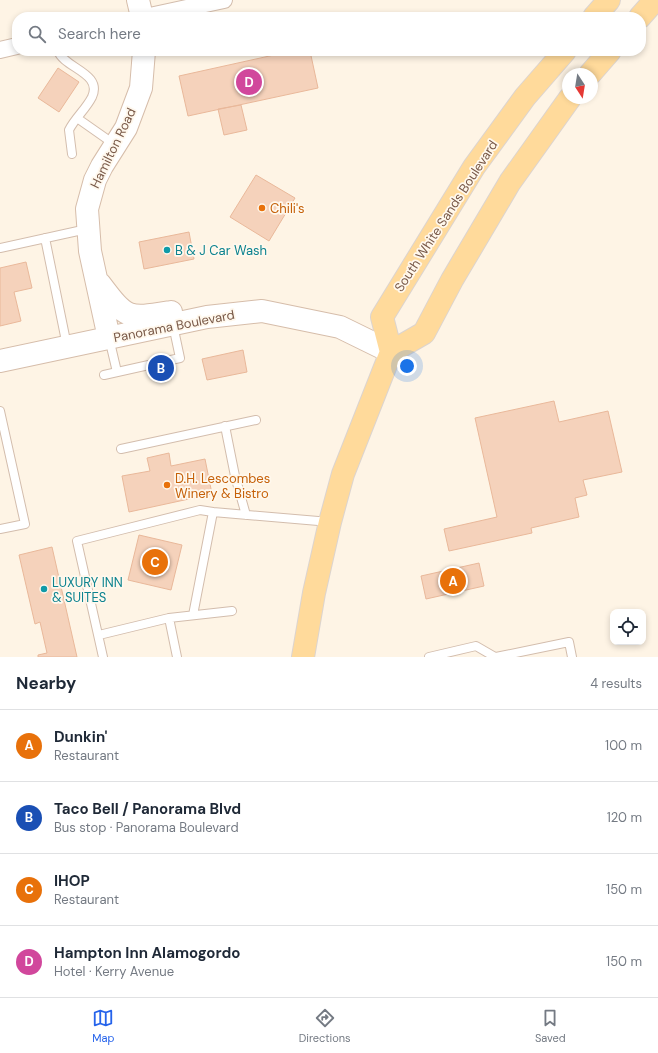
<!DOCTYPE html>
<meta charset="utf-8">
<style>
body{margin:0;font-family:"DM Sans",sans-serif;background:#f6f6f7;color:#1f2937}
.controls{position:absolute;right:12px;bottom:12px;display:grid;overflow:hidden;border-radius:8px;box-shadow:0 2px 6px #0003}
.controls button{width:36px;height:36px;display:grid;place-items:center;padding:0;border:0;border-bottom:1px solid #e0e1e3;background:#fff;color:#1f2937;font:20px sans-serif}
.compass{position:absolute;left:562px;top:68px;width:36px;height:36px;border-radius:50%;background:#fff;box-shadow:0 2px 6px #0003;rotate:168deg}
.you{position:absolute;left:407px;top:366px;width:14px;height:14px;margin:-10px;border:3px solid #fff;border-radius:50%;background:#1a73e8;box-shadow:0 0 0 6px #1a73e833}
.badge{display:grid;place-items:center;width:26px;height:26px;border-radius:50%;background:#2563eb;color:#fff;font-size:13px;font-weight:700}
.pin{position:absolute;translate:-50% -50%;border:2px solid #fff;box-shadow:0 1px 4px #0006}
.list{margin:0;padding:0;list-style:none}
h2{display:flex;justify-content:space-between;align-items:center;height:52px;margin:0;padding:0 16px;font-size:17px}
h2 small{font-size:13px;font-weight:400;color:#747a83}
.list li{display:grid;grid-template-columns:26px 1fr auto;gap:12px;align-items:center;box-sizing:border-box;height:72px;padding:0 16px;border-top:1px solid #e0e1e3}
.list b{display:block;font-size:15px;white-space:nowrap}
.list p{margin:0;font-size:13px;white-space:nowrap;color:#747a83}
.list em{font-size:13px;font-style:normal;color:#747a83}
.icon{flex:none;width:22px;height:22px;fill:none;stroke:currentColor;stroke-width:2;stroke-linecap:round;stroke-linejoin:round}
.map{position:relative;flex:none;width:658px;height:657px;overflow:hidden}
.search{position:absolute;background:#fff;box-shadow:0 2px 6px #0003;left:12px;right:12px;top:12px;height:44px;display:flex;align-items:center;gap:10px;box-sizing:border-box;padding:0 14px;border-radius:16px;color:#747a83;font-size:15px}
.sheet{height:340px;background:#fff}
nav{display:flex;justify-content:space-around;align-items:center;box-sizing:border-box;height:56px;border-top:1px solid #e0e1e3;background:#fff;font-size:11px;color:#747a83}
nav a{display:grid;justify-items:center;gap:2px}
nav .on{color:#2563eb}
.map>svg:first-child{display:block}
</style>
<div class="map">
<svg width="658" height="657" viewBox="0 0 658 657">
<rect width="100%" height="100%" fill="#fef4e5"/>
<path fill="#f5d2bb" stroke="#e9b89a" d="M292,51h18l8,37 -130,28 -9,-40z
M58,68l21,14 -20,30 -21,-14z
M241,105l6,25 -23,5 -6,-26z
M256,175l39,23 -26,43 -39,-24z
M189,232l5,27 -50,10 -5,-27z
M26,262l6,26 -18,4 7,29 -21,5v-58z
M243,350l4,22 -40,8 -5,-21z
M554,401l5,21 49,-11 14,61 -39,8 4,15 -12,3 4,19 -48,11 1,5 -83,18 -5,-22 53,-12 -22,-99z
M169,453l2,13 34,-7 7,35 -83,18 -7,-36 28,-5 -3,-13z
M139,535l43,10 -11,45 -43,-10z
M52,547l25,110h-39v-2l9,-2 -7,-31 -5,2 -16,-69z
M479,563l5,23 -58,13 -5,-23z"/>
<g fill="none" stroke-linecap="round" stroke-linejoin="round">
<defs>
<path id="lane" d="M58,51c6,17 45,22 34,46 -6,12 -17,21 -23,33l3,24
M77,118l37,26
M45,238l22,108
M0,248l87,-19
M109,338l8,34
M104,375l76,-17 -7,-33
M0,411l25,113 -25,5
M225,426l10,50 11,39
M121,449l135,-29
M193,615l20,-103 117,10
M99,635l70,-17
M103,657l-26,-116 123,-31 13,2
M177,657l-8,-39 63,-7
M429,657l47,-11 19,11
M496,657l73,-15 3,15"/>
<path id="street" d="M145,17l79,-17
M0,50l17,-4"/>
<path id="secondary" d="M138,0l4,17
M100,284c27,36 28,35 71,28
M109,338l-19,-87 -3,-42 8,-29 7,-14 24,-38 15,-40 3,-37
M0,361l207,-44 55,-6 78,16 51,25"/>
<path id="primary" d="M594,17l15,-17
M640,17l15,-17
M590,74l20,-23
M391,352l33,-19 28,-53 58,-98 60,-84
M303,657l11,-64 16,-71 13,-48 48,-122 -9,-35 92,-150 51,-70 40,-46"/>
</defs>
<use href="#lane" stroke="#d3bdad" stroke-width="10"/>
<use href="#street" stroke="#d3bdad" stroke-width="18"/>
<use href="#secondary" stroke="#d6bdaa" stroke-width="24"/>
<use href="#primary" stroke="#dcd4cf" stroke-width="24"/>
<use href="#lane" stroke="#fff" stroke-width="8"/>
<use href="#street" stroke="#fff" stroke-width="16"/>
<use href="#secondary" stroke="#fff" stroke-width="22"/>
<use href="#primary" stroke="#ffda9b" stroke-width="22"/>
</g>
<g fill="#e8710a" stroke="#fff8ed" stroke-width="1.5">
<circle cx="262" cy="208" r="4"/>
<circle cx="167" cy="485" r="4"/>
</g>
<g fill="#0f9aa8" stroke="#fff8ed" stroke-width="1.5">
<circle cx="167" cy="250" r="4"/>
<circle cx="44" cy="589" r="4"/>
</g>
<g text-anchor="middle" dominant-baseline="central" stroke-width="3.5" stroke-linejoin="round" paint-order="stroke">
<g font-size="13" fill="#795948" stroke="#fff8ed">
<text transform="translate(113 148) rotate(-64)">Hamilton Road</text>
<text transform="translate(446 216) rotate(-57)">South White Sands Boulevard</text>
<text transform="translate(174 326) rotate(-11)">Panorama Boulevard</text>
</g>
<g font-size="13" fill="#c56008" stroke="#fff8ed" text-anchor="start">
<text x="270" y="208">Chili's</text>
<text x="175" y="478">D.H. Lescombes<tspan x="175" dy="15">Winery &amp; Bistro</tspan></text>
</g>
<g font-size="13" fill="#0d838f" stroke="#fff8ed" text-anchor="start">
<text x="175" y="250">B &amp; J Car Wash</text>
<text x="52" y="582">LUXURY INN<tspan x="52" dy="15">&amp; SUITES</tspan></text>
</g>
</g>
</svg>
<div class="controls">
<button><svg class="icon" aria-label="locate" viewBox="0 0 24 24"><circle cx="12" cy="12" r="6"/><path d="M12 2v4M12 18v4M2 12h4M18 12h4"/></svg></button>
</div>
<svg class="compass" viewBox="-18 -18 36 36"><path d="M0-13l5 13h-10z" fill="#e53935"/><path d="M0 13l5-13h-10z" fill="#747a83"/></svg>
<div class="you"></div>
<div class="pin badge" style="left:453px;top:581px;background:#e8710a">A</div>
<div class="pin badge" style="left:161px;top:368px;background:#1a4fb4">B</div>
<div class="pin badge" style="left:155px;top:562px;background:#e8710a">C</div>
<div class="pin badge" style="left:249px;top:82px;background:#d1479c">D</div>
<div class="search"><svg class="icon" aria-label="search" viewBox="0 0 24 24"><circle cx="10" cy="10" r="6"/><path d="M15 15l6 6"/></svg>Search here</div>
</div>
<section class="sheet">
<h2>Nearby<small>4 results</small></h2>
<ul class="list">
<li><span class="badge" style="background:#e8710a">A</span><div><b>Dunkin'</b><p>Restaurant</p></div><em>100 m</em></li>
<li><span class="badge" style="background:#1a4fb4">B</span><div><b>Taco Bell / Panorama Blvd</b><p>Bus stop · Panorama Boulevard</p></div><em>120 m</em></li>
<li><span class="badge" style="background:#e8710a">C</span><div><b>IHOP</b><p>Restaurant</p></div><em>150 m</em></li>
<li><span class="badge" style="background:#d1479c">D</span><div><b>Hampton Inn Alamogordo</b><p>Hotel · Kerry Avenue</p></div><em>150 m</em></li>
</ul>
</section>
<nav>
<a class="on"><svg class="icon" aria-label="map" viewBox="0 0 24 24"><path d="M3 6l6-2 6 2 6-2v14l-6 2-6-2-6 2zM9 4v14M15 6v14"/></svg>Map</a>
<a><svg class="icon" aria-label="directions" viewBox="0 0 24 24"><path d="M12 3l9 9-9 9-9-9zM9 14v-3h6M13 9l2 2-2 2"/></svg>Directions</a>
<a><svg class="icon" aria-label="saved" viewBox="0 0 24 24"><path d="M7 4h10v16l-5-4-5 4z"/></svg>Saved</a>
</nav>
